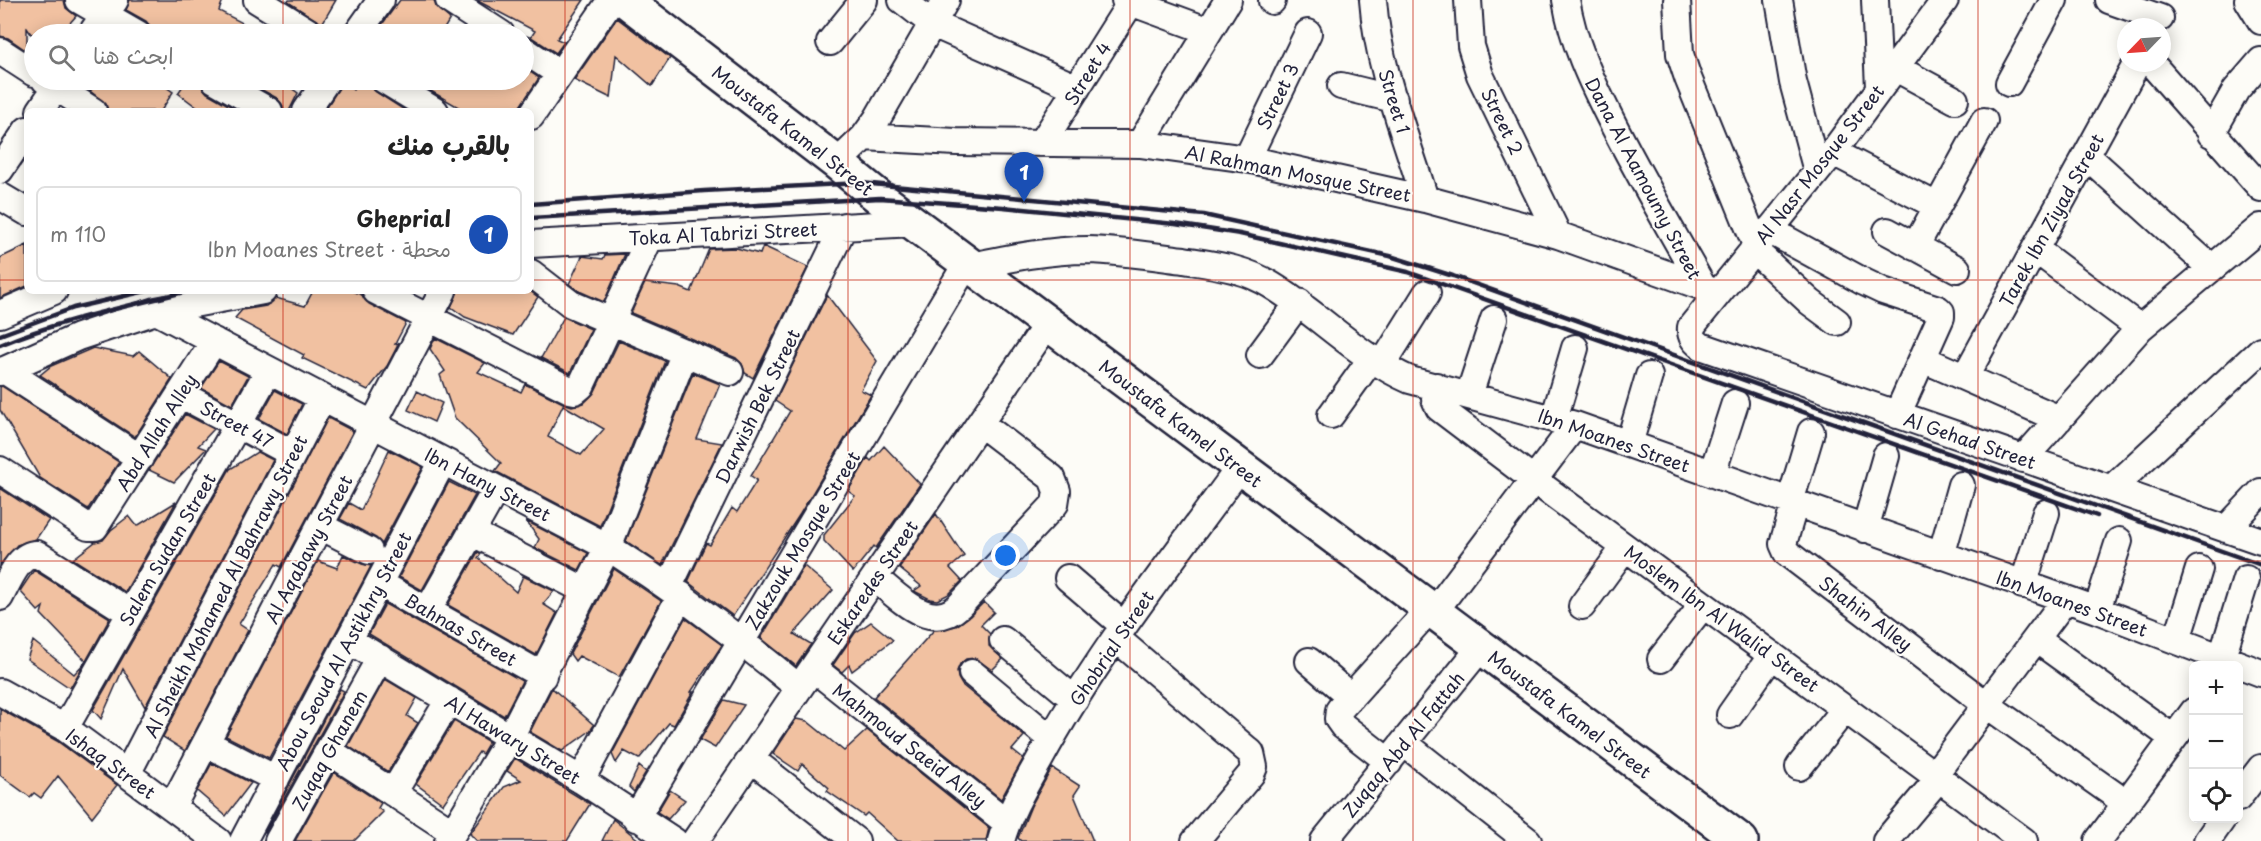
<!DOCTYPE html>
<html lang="ar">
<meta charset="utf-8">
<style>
body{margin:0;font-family:"Playpen Sans","Playpen Sans Arabic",sans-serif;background:#f6f6f6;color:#222;direction:rtl}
.controls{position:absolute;right:18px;bottom:18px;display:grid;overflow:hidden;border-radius:9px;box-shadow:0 3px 15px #0003}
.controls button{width:54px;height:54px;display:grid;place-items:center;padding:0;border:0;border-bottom:2px solid #e0e0e0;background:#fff;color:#222;font:30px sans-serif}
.compass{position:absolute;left:2117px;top:18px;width:54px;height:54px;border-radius:50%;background:#fff;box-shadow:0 3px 15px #0003;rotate:245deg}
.you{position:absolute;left:1006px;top:556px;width:21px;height:21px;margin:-15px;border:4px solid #fff;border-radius:50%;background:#1a73e8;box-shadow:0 0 0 9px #1a73e833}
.badge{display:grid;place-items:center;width:39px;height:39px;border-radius:50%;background:#ea580c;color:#fff;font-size:20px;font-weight:700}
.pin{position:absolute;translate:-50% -50px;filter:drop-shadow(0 2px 3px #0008)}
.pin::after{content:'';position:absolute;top:32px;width:21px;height:18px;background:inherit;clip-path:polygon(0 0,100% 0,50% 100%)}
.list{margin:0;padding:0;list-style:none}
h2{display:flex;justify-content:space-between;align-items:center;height:78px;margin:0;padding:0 24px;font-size:26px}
h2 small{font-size:20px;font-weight:400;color:#767676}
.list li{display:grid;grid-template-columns:39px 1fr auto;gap:18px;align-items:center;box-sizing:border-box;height:96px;margin:0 12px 12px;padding:0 12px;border:2px solid #e0e0e0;border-radius:9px}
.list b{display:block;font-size:22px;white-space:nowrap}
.list p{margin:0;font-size:20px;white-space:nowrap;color:#767676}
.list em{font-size:20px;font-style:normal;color:#767676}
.icon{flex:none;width:33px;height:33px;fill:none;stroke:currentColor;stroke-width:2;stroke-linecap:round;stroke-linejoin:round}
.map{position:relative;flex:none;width:2261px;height:841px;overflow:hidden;direction:ltr}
.search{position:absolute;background:#fff;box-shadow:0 3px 15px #0003;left:24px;top:24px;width:510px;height:66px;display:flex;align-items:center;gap:15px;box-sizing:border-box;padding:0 21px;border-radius:33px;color:#767676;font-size:22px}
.panel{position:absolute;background:#fff;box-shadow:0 3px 15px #0003;left:24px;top:108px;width:510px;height:186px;border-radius:9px;direction:rtl}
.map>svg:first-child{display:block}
</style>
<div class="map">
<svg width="2261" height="841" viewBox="0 0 2261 841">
<rect width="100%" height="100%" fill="#fdfcf7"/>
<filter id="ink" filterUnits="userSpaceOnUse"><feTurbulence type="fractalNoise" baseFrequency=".0167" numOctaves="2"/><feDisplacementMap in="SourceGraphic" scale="12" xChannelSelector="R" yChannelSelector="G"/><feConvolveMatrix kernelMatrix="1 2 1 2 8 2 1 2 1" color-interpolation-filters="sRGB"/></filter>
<g filter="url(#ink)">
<path fill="#f1c1a1" stroke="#22223b" stroke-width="1.5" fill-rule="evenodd" d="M0,0h64l2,8 10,8 -16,18h-29l-4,-6v23l-19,-13 -8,-2z
M130,0h93l-4,11 45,23h-111l-2,-7 -5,-6 -20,-11z
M289,0h47l-14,24 -34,-22z
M400,0h34l2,7 14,12 -9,15h-66z
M476,0h108l-27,39 7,3 -8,11 -25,-16 4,-6z
M617,18l53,40 -18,28 -36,-31 -5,43 -37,-18z
M524,68l15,10 -22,33h-52l-53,-31h112z
M102,80h54l17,12 -12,19h-53l-2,-7 -16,-13z
M187,80h13l2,7 5,6 25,14 -3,4h-27l-24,-18z
M244,80h36l18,13 -9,18h-5l-2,-7 -5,-6z
M360,80h9l2,7 5,5 30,19h-82l15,-23 3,-7 11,9z
M27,245v41l-27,12v-40z
M763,246l45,21 -55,111 -8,-5 -3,-9 -6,-6 -105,-45 14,-30 34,4 12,5 18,-43 27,-1 24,6z
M625,254l-21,48 -25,-11 -10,-7 13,-28 21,3 2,-4z
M313,291h40l9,4 7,9 37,19 -11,21 4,-1 -12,23 -19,24 -66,-32 2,-3 -69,-37 7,-8 24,-4 10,-8 29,8z
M458,291h72l8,6 -25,38 -48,-18 -14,-10z
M827,295l50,66 -16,29 10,5 -71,119 -67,102 -45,-34 18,-39 4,2 22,-37 5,4 20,-32 -6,-4 39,-65 -15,-10z
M564,317l27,12 -21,44 -33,-17 4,2z
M435,338l50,25 -7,9 43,20 4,-8 38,19 9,3 12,-3 10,-10 25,-52 46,20 -65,165 -105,-55 6,-8 -46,-45 -15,-43 5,-4 -15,-22zM563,405l41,24 -23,26 -33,-18z
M93,348l40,8 6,-5 33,28 -37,58 -95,-62 11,-9z
M219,361l29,15 -16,29 -31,-17z
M693,373l27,11 -23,55 25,4 -60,122 -36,-24z
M2,386l117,76 -31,47 -48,-31 -40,-68v-23z
M275,390l27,14 -15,30 -28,-15z
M417,391l25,12 -8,19 -26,-12z
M185,414l29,15 -16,17 8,3 -32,33 -25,-12z
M328,418l25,13 -72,136 -5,-3 -37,60 9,6 -63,121 -22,-14z
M884,446l36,38 -44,64 -2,-2 -21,26 -29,-31v-6l31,-39 -7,-5 20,-33 3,3z
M389,450l34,17 -41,77 -6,-6 -36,-19 9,-16 12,7z
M257,452l16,8 -128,247 -22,-38 -22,50 -8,-9 137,-241z
M449,482l26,13 -53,95 -23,-13z
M0,488l49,32 -13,19 -19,6 -17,20z
M176,502l-51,90 -52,-33 22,-17 8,-2 8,-10 18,-14 8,10z
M936,514l28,42 -14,12 12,13 -13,13 -12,6 -7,-1 -16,-8 7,-5 -22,-18z
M526,521l62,32 -9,17 -44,-22 4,-9z
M478,552l3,2 -3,4 38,34 7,-16 31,15 -11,13 14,9 -21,42 -88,-50z
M343,555l19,9 9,2 -102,192 -43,-22 92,-175 19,7z
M804,566l29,24 -39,44 17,10 -15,22 -35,-28z
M614,569l47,32 -42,76 -40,-21 -4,5 -5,-7z
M34,570l76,48 -24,43 -45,-47 2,-7 -5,4 -18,-20z
M984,602l10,10 -13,13 9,9 -1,12 14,13 -11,11 -17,-12 -9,1 -6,5 -3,7 1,7 4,7 62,51 -12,14 11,9 -22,40 -127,-102 60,-67 22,-4 14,-10z
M385,604l137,77 -18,35 -135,-82z
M685,618l37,27 -31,47h2l-19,33 -5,-2 -30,36 -15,-8 -8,12 -4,-9z
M871,622l22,18 -41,31 -3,-6 -7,7 -9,-7 22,-32z
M33,641l41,33 12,-13 -16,27 -43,-29z
M385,679l32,19 -10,18 11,7 -30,49 -40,-26z
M552,688l42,37 -4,6 -28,20 -32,-19z
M340,689l4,2 -79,142h-1z
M724,700l20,5 -29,43 -15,-8z
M0,709l57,32 60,44 -25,32 -34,-41 -17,22 -7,-5 -4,4 -30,-22z
M796,719l11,2 37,30 23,-21 122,98 -3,13h-88l-31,-28 -3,3 -37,-25 2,-3 -27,-24 -4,7 -25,-17z
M454,721l35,21 -7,12 -3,-2 -36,52 -27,-20z
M515,758l75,46 -23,37h-90l-7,-7 34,-47 17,-7 -14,-9z
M212,763l39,20 -25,33 -29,-25z
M639,766l7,6 -12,20 -5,-5z
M1052,768l28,18 -6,9 19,46h-72l-3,-3 13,-32z
M334,772l47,31 -3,5 5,4 -29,29h-59z
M670,790l15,10 -17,19 -11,-7z
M613,819l1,1 26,21h-38z"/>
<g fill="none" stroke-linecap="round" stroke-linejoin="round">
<defs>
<path id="minor" d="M79,0l59,34
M257,0l55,34
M449,0l52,34
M902,0l31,24 144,64
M1125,0l84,31
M1373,0c5,68 32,134 52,199
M1468,0l3,46 9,29 78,160
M1566,0c7,42 24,78 43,116 29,58 62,114 94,171
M1677,0l3,54 8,24 68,167
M1779,0l14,82 24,89
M1875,0l4,88
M1945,0l-112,152 -142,175c-1,9 3,14 10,19l560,195
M2109,0l51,18
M2248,0l13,21
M1272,1v-1
M91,34l24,-34
M357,34l24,-34
M830,42l34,-42
M524,50l36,24
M0,51l34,22
M2151,63l110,125
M1894,67l61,33
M45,80l48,31
M215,80l54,31
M384,80l51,31
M2009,83l45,-83
M1341,86l53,13
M40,111l21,-31
M306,111l21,-31
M531,116l80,-116
M2211,134l25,-44 25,-29
M864,137l92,5 184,2 107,15 178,40 133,36 145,52 14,7
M1042,143l89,-141
M1140,144l88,-144
M1833,152l104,54
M2087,156l124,112
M1247,159l61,-126
M837,163l27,-26 13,-18 69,-119
M0,170l27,-40
M0,196l27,16
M1769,230l95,52 19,9 55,18 3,3v5l-44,98
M1887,231l70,38
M531,244l383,-21
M1915,247l69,-126
M1753,249l57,53 27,20
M2035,249l105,79
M971,266c39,-8 78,-16 117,-16 32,1 65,6 96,10 31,5 60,8 87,25 48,29 88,73 139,95l165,45 522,185 164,63
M531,273l40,31 159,68
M376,291l194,99 5,1 6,-5 69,-149
M156,311l452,236c67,43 130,90 191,141
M0,314l54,-23
M1260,355l39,-53
M1923,359l136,60
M1382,365l45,-72
M4,370l136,88
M0,372l78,-35 78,-26 107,-20
M1965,377l172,-314
M1436,386l-1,13 4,9 95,72 490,361
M180,394l113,60
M1469,395l25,-76
M1331,415l41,-57
M1554,419l21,-71
M1629,444l20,-68
M2023,459l117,-131 121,-101
M0,470l88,57h7l119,-186
M1712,474l23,-71
M2111,489l150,-139
M1790,502l21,-70
M1795,503l-12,41 4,9 200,152 139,98
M320,526l49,25
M1865,529l21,-73
M2226,529l35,-37
M471,532l115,59
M1941,556l20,-71
M875,578c24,19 55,55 84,28l96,-102 2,-13 -5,-13 -72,-55
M1068,578l56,48
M379,583l164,93
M2023,585l23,-72
M669,586l175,-360
M0,597c8,-14 18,-44 37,-43l93,59
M1582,606l43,-59
M428,610l68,-121
M2097,610l22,-69
M1434,612l141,-187
M1116,638l135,115 3,14 -3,7 -56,67
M2036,639l137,99
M349,640l232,140 93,61
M1003,640l72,60
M2177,640l22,-71
M2222,657l24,-78
M1661,659l42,-54
M1309,661l42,36
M813,668l193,154
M972,673l79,66
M0,692l65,36 153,113
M1730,715l42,-60
M65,728l204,-358
M206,743l70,36
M1404,743l124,98
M329,751l124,81
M751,759l105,82
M1389,762l-46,-36 -5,-7 1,-9 91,-101
M1799,767l46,-58
M127,774l195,-376
M1934,775l131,-175
M581,780l100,-185
M393,793l56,-93
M2238,798l23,-30
M172,807l271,-516
M636,818l331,-555
M243,841l200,-380
M278,841l102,-183
M448,841l62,-104 98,-190 77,-195
M695,841l353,-518
M1001,841c8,-29 24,-55 39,-82 56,-103 131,-197 200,-292
M1324,841l157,-194
M1886,841l53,-63
M2098,841l96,-130
M2207,841l16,-23"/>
<path id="secondary" d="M625,0l212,163 43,35 861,643"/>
</defs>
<use href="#minor" stroke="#22223b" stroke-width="30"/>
<use href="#secondary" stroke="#22223b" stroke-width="38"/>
<use href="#minor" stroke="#fdfcf7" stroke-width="26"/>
<use href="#secondary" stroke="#fdfcf7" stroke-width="33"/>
<path stroke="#22223b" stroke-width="4.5" d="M531,204l173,-13 157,-8 343,32 186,41 63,20 808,289
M531,218l349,-20 123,9 172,17 65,10 168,38 689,244
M0,335l73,-27 73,-17
M0,345c60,-25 125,-38 188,-54"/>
</g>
</g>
<path fill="none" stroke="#c8321e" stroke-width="1.5" stroke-opacity="0.55" d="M283,0v34M565,0v841M848,0v841M1130,0v841M1413,0v841M1696,0v841M1978,0v841M283,80v31M0,280h27M531,280h1730M283,291v550M0,561h2261"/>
<g text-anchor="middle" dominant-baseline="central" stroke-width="4.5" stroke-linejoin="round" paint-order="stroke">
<g font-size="18" fill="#22223b" stroke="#fdfcf7">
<text transform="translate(1087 73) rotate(-58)">Street 4</text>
<text transform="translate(1277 96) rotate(-64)">Street 3</text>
<text transform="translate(1395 101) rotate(73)">Street 1</text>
<text transform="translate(1503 121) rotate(64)">Street 2</text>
<text transform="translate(793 130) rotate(38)">Moustafa Kamel Street</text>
<text transform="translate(1819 164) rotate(-52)">Al Nasr Mosque Street</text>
<text transform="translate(1298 173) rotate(11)">Al Rahman Mosque Street</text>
<text transform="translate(1644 178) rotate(62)">Dana Al Aamoumy Street</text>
<text transform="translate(2051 220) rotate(-61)">Tarek Ibn Ziyad Street</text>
<text transform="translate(723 233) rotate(-3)">Toka Al Tabrizi Street</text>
<text transform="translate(757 406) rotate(-64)">Darwish Bek Street</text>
<text transform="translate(1181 423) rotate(37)">Moustafa Kamel Street</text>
<text transform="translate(237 424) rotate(28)">Street 47</text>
<text transform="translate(156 432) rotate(-58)">Abd Allah Alley</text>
<text transform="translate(1614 440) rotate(19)">Ibn Moanes Street</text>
<text transform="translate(1970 440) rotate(19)">Al Gehad Street</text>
<text transform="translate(488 484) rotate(27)">Ibn Hany Street</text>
<text transform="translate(802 540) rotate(-59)">Zakzouk Mosque Street</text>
<text transform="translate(167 549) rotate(-60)">Salem Sudan Street</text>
<text transform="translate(308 549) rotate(-62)">Al Aqabawy Street</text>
<text transform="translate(872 582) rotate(-56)">Eskaredes Street</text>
<text transform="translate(225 586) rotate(-63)">Al Sheikh Mohamed Al Bahrawy Street</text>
<text transform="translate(2072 603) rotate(20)">Ibn Moanes Street</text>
<text transform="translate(1866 613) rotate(37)">Shahin Alley</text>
<text transform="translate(1722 618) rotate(36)">Moslem Ibn Al Walid Street</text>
<text transform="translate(461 629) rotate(30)">Bahnas Street</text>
<text transform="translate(1111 648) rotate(-56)">Ghobrial Street</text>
<text transform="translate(343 651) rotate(-62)">Abou Seoud Al Astikhry Street</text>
<text transform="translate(1570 714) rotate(37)">Moustafa Kamel Street</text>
<text transform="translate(513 739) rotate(31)">Al Hawary Street</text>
<text transform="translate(1403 744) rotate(-51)">Zuqaq Abd Al Fattah</text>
<text transform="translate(910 745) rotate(38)">Mahmoud Saeid Alley</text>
<text transform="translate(329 750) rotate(-61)">Zuqaq Ghanem</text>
<text transform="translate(111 763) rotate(36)">Ishaq Street</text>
</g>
</g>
</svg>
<div class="controls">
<button>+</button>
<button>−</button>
<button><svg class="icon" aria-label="locate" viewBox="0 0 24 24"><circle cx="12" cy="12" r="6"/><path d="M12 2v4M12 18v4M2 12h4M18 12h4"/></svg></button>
</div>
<svg class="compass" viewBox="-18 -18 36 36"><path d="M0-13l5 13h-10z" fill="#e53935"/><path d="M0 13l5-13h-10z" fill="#767676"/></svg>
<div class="you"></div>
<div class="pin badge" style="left:1024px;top:202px;background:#1a4fb4">1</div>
<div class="search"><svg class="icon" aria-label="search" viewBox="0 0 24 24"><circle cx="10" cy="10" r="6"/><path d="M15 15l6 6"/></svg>ابحث هنا</div>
<section class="panel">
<h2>بالقرب منك<small></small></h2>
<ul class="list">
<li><span class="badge" style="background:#1a4fb4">1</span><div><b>Gheprial</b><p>محطة · Ibn Moanes Street</p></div><em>110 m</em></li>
</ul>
</section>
</div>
